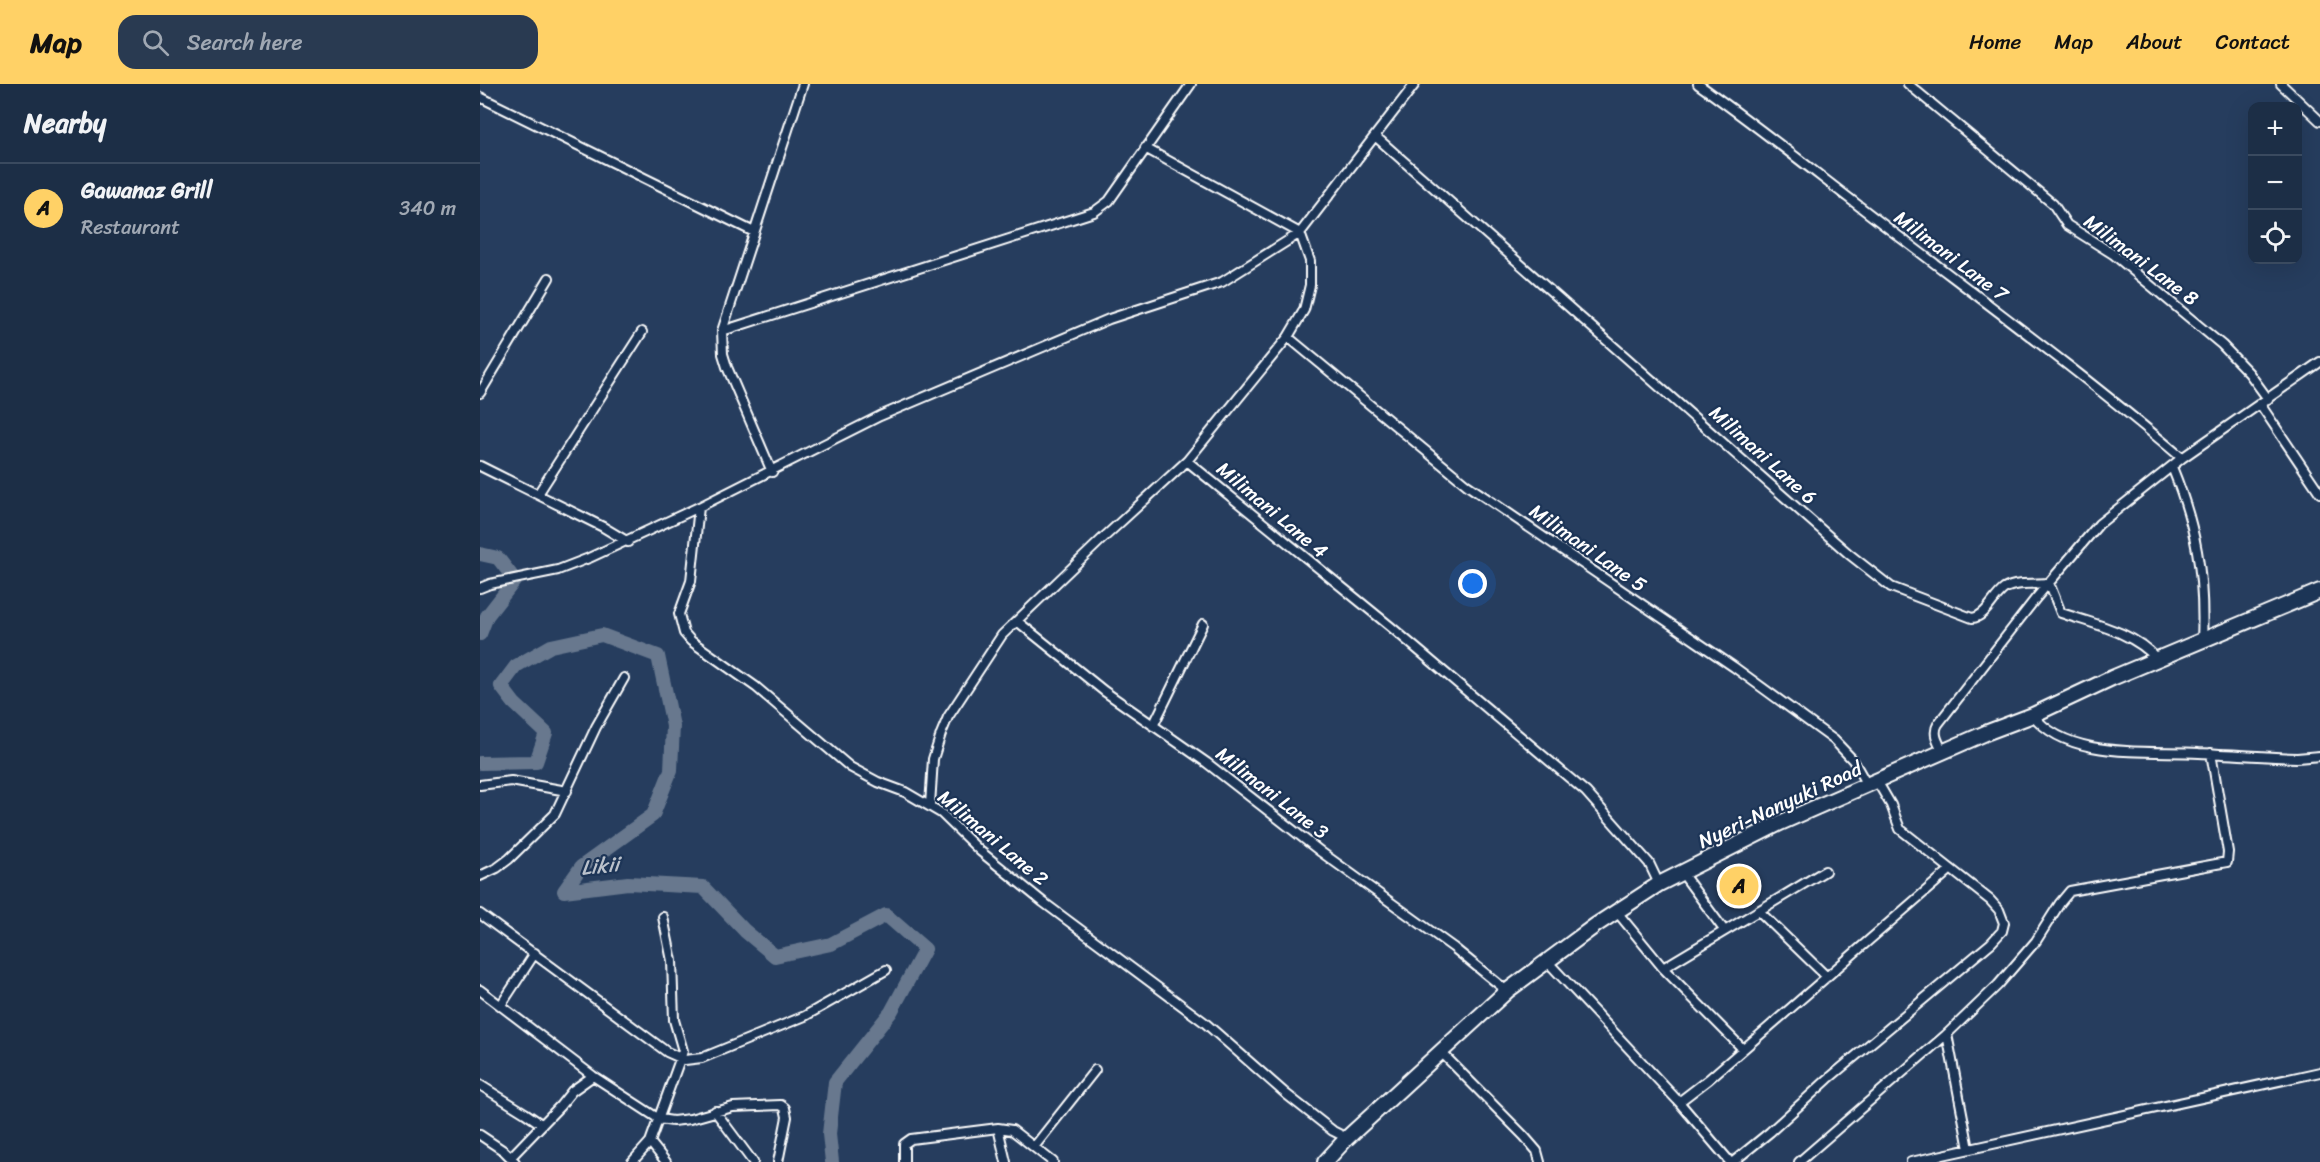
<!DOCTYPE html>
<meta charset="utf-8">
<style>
body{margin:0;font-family:Sriracha,sans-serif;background:#293a51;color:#f1f3f6}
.controls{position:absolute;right:18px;top:18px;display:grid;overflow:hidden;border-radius:12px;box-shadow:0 6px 24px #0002}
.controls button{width:54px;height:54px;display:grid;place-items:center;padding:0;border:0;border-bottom:2px solid #3a4a5f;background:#1c2e46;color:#f1f3f6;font:30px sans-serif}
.you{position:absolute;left:993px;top:500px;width:21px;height:21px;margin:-15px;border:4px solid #fff;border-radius:50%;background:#1a73e8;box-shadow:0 0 0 9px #1a73e833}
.badge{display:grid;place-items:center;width:39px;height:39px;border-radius:50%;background:#ffd166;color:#111;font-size:20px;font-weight:700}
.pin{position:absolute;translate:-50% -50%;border:3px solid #fff;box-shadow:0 2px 6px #0006}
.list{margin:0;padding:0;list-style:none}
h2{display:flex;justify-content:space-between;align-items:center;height:78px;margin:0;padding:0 24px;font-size:26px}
h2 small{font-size:20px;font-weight:400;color:#a0a8b3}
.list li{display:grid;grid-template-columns:39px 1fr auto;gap:18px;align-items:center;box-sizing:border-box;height:90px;padding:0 24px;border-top:2px solid #3a4a5f}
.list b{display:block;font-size:22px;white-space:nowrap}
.list p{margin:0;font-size:20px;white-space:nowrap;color:#a0a8b3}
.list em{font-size:20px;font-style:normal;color:#a0a8b3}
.icon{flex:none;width:33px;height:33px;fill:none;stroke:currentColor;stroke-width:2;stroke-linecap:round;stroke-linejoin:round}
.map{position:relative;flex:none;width:1840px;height:1078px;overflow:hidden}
header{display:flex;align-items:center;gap:36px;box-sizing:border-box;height:84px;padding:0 30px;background:#ffd166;color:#111}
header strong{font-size:28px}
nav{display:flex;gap:33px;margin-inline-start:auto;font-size:21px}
.search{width:420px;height:54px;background:#293a51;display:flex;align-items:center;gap:15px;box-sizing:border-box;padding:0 21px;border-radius:18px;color:#a0a8b3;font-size:22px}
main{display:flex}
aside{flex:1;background:#1c2e46}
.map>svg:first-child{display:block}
</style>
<header>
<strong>Map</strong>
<div class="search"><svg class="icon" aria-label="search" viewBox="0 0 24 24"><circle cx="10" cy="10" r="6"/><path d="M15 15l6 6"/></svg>Search here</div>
<nav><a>Home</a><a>Map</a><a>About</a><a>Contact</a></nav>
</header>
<main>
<aside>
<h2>Nearby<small></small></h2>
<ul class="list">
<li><span class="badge">A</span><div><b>Gawanaz Grill</b><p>Restaurant</p></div><em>340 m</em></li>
</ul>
</aside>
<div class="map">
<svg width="1840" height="1078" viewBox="0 0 1840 1078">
<rect width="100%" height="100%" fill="#263d5e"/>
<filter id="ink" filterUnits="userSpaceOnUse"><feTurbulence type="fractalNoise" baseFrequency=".0167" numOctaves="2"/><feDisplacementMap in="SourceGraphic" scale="12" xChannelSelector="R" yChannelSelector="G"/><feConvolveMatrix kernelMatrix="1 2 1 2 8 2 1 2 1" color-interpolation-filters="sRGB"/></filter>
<g filter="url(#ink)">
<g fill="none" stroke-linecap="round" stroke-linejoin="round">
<path stroke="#67788e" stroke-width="14" d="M0,470l18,4 17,22 -28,36 -7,18
M0,679l56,-1 10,-29 -32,-30 -13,-17 15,-20 35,-20 51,-11 56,21 15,70 -2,44 -18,45 -72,52 -17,24 64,-8 75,4 42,44 30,25 56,-12 55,-29 39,34 -34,63 -56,70 -6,52 3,28"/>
<defs>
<path id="minor" d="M1218,0c72,51 140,107 211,160 92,70 185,139 273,214
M1428,0l145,120 14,21 46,29 109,91 27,28 19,26
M1801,0l39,37
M0,13l274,135
M895,52l474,418 42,33 81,31c14,-1 21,-21 32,-29 12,-7 31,-5 45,-6l12,30c33,11 73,19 96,46
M665,64l155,85 10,28v24l-6,25 -16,27 -101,124
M242,247l81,-247
M808,253l179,148 267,182 100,73 19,20 14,25
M0,309l69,-115
M1780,320l60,89
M0,382l123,61 25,15
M1692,383c24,59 33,109 30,174
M292,388l-45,-105 -4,-13 -1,-23 372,-119 15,-11 82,-117
M58,410l104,-162
M219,423l-8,74 -12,33 5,19 7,8 65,46 94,80 28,15 27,10 36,21 39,38 63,51 161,120 82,72 47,37 14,7
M0,504l10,-4 68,-14 31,-12 110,-51 181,-91 229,-97 113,-37 78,-49 115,-149
M537,537l87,70 103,72 114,89 133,96 53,43
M1553,631c34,45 116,35 166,38 33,1 65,4 98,5l23,-2
M673,642l50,-102
M1463,668c-4,-9 -11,-18 -5,-28l98,-126 63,-74 83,-66 138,-96
M0,701l31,-4 56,10
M450,721l3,-46 8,-25 7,-17 54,-82 99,-95 86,-79 204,166 195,165 63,71 10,21
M1202,789l42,57
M0,792l17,-8 12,-9 46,-45 41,-87 28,-49
M1137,828l46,56 79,80
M1280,828l67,65
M0,830l187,138 18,8 17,-2 103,-42 81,-46
M1066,876l133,142 51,60
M1183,884l162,-97
M0,906l113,86 66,43 14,2 17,-2 43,-12 48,-2 4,3 2,9 -9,45
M21,921l34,-52
M1467,950l22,115
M960,967l84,85 13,15 3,11
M0,1001l45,28 16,11
M1199,1018l30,-23 242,-210
M235,1027l38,51
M518,1044l8,34
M0,1051l24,16 11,11
M170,1058l16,20
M554,1063l61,-77
M31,1073l49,-51 12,-15 21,-15
M152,1078l18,-20 33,-91 -9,-31 -2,-59 -9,-44
M424,1078v-18l7,-5 87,-11 14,2 41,32
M1253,1078l37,-30 58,-53 163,-136 11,-12 2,-8 -5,-13 -9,-10 -90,-71 -9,-24 -14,-24
M1319,1078l148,-128 51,-49 38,-44 24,-38 10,-12 157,-29 1,-10 -17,-99
M1431,1078l409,-90"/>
<path id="trunk" d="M845,1078l22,-24 160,-147 89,-66 63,-41 121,-61 208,-91 45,-17 79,-37 208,-87"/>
</defs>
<use href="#minor" stroke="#fff" stroke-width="12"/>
<use href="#trunk" stroke="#fff" stroke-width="18"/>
<use href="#minor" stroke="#1d3557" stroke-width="8"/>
<use href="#trunk" stroke="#1d3557" stroke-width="14"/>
</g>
</g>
<g text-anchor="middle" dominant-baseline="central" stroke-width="4.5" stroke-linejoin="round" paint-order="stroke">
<g font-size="20" fill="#fff" stroke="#1d3557">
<text transform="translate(1471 172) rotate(37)">Milimani Lane 7</text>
<text transform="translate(1661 176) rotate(37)">Milimani Lane 8</text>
<text transform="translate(1283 371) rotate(42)">Milimani Lane 6</text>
<text transform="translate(792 426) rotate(40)">Milimani Lane 4</text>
<text transform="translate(1108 464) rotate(35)">Milimani Lane 5</text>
<text transform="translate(792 709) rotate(38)">Milimani Lane 3</text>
<text transform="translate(1300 721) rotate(-25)">Nyeri-Nanyuki Road</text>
<text transform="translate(513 754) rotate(40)">Milimani Lane 2</text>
</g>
<g font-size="21" font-style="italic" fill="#bbc2cc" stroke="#1d3557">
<text transform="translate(120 782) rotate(-6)">Likii</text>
</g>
</g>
</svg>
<div class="controls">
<button>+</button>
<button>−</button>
<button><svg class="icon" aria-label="locate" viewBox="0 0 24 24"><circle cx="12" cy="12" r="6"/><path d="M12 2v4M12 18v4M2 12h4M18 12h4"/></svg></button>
</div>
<div class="you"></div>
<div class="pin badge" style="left:1259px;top:802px">A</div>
</div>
</main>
